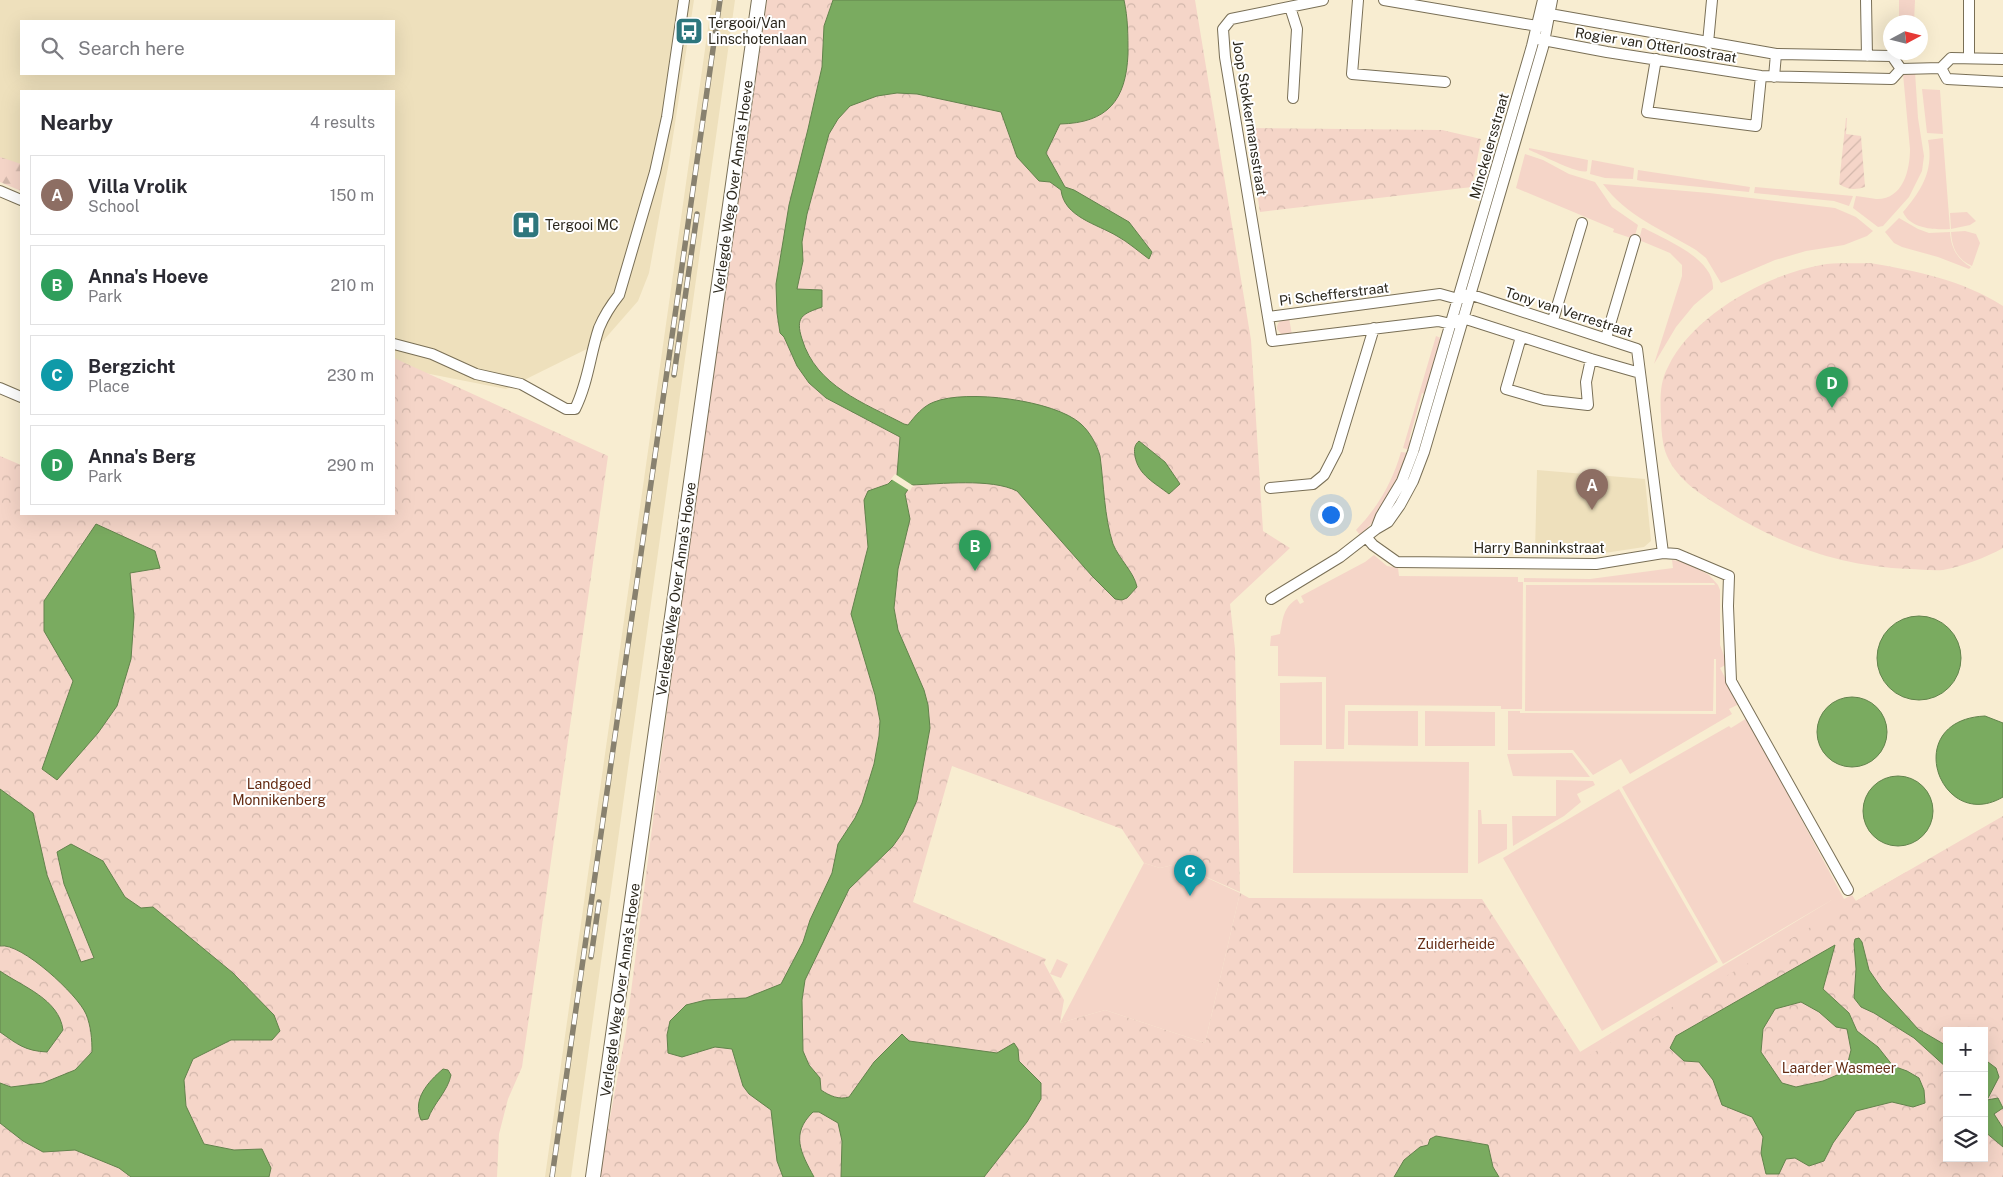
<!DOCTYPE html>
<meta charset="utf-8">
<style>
body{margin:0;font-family:"Public Sans",sans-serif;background:#f2f2f3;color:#2b2b33}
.controls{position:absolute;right:15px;bottom:15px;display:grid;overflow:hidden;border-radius:0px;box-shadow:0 5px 20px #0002}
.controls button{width:45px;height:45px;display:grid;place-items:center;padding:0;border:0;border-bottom:1px solid #e1e1e2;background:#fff;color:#2b2b33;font:25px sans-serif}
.compass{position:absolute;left:1883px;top:15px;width:45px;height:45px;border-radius:50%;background:#fff;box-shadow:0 5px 20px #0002;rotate:83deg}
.you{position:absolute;left:1330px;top:514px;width:18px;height:18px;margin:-12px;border:4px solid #fff;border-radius:50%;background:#1a73e8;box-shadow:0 0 0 8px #1a73e833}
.badge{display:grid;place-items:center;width:32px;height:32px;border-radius:50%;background:#1a73e8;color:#fff;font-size:16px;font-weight:700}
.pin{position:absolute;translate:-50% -41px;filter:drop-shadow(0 1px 2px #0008)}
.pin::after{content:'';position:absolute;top:26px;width:18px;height:15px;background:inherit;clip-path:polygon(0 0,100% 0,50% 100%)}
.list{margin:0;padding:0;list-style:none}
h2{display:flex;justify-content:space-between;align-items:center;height:65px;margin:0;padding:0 20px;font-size:21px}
h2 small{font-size:16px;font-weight:400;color:#7c7c81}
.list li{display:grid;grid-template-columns:32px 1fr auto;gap:15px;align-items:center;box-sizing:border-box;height:80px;margin:0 10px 10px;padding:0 10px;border:1px solid #e1e1e2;border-radius:0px}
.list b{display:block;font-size:19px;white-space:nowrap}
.list p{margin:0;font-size:16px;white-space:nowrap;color:#7c7c81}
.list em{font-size:16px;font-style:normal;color:#7c7c81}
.icon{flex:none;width:28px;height:28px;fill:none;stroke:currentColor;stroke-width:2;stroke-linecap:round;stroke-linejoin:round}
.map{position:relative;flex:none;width:2003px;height:1177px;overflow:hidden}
.search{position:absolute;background:#fff;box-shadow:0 5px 20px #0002;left:20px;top:20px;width:375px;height:55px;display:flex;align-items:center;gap:12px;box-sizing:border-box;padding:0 18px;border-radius:0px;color:#7c7c81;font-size:19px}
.panel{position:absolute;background:#fff;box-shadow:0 5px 20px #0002;left:20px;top:90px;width:375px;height:425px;border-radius:0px}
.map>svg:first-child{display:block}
</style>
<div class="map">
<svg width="2003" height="1177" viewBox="0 0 2003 1177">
<defs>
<pattern id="forest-firs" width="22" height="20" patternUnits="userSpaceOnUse" patternTransform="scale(1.25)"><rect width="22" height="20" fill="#f5d5c8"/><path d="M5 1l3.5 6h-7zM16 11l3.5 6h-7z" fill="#d2b7ab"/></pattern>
<pattern id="park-crowns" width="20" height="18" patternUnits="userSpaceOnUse" patternTransform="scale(1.25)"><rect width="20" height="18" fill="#f5d5c8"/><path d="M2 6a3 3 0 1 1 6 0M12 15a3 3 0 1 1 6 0" fill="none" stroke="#d2b7ab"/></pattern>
<pattern id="garden-furrows" width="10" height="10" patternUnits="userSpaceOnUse" patternTransform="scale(1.25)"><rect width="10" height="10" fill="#f5d5c8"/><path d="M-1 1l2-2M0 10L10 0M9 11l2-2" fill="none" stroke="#d2b7ab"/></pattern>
</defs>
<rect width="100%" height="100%" fill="#f8edd1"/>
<path fill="#eee0bc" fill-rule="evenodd" d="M0,0h694l-24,156 -21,117 -11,28 -35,40 -97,48 -112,-22v-276h-373v86l-21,-9zM21,21h373v53h-373z
M712,0h23l-164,1177h-26z
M1537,470l108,9 6,62 -7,6 -46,7 -63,-1z"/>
<path fill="#f5d5c8" d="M1899,0h16l-1,22h-15z
M1915,72l3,46 6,38 -2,15 -13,26 -26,29 -5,1 -25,-19 3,-12c7,1 14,2 20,3 27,1 34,-29 34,-50l-7,-75z
M1922,89l18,1 3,44 -16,-1z
M1943,138l7,91c-15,1 -40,0 -47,-17 19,-22 31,-42 25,-72z
M1529,148l59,12 -1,11c-8,4 -47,-17 -58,-21z
M1525,154l18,6 26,14 26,8 17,25 26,18 -4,14 -21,-7 1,-3 -98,-41z
M1592,160l42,8 -1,11 -28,-1 -15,-4z
M1638,170l112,17 -1,5 -108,-11 -4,-1z
M1603,184l106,9 126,15 21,9 17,14 -6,5 -23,9 -38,6 -31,9 -54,23 -15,-25 -10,-8c-33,-20 -70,-34 -93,-66z
M1755,187l98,9 -4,10 -15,-5 -80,-8z
M1967,212l9,9 -6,4 -19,4 -1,-16z
M1899,218l19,11 11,4 21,-1c1,16 7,27 21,35l-2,2 -31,-12 -36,-10 -8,-4 -9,-11z
M1642,228h2c22,12 71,31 69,61l-19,16 -18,22 -22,37 28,-88v-11l-12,-12 -31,-13z
M1965,231l11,3 4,9 -8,23c-15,-7 -20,-18 -21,-34z
M1289,318l3,17h-10l-5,-6c0,-8 5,-9 12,-11z
M1436,336l7,3 -16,56 -5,-2 -13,47 5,2 -4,8 -7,-2z
M1401,452l8,1c-8,29 -26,62 -49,82l-4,-5c22,-23 36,-47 45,-78z
M1374,555l13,11 11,2 1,8 119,1v5h5l-1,127h-21v-3l-156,-1 -1,44h-18v-72l-48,-1v-30h-8l1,-10 9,-2c3,-15 3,-27 17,-35l3,5 4,-2 -3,-6 64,-34z
M1672,560l13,2 24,13 9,10 2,5v55l7,19 -7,4 19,36 -10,5 3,5 -102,60 -9,-15 -28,16 -20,-25h-65v-39h12v2l196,1v-55h-2l-1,52h-188l1,-126h189l-1,-2 -190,-1v-4l66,1 83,-11z
M1322,682v63h-42v-62z
M1348,711h70v35l-70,-1z
M1425,711l70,1v34h-70z
M1747,718l97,181 8,-4 4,6 50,-29 78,159h-37l-186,122 -201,-89 275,-166 -112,66 -101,-177 107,-61 2,2z
M1572,753l18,24 -77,-1 -6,-22z
M1294,761l175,1 -1,111h-175z
M1556,780l37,1 2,4 -18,9 4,8 -17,14 -51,30 -1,-30h44z
M1619,789l99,173 -116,69 -99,-173z
M1478,810h3l1,14h25v25l-29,15z
M1144,863l16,5 17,-4 63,29 -35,150 -100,-33 -45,13z
M1057,959l11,5 -7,14 -11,-4z"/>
<path fill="url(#forest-firs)" d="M0,157l21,7v27l-21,-9z"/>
<path fill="url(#park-crowns)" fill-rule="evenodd" d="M767,0h428l56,340 12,191 27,17 -60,56 5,45 5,243 -63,-28 -17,4 -16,-5 -22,-34 -170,-63 -39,136 133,57 -2,4 20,37 -4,23 45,-13 100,33 35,-150 9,5 233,1 102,159 419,-242v361h-1404l27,-146 55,-429zM1947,1031h37v127h-37z
M1247,128l195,2 39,9 -9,48 -212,25z
M1870,263c47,8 92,17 133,43v242c-16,9 -42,19 -60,22 -11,1 -24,-1 -34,-1 -67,-2 -129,-24 -185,-60 -22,-14 -46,-28 -57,-53 -5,-11 -6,-29 -6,-41 -1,-16 -1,-34 7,-48 25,-52 98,-92 153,-102 15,-3 33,-1 49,-2z
M394,358l214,98 -86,611 -14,32 -9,35 -2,43h-497v-721l21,9v49h373z"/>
<path fill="url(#garden-furrows)" d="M1846,118h1l-1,16 15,2 4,51c-10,3 -17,3 -26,-3z"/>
<path fill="#7aab60" stroke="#62834c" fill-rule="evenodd" d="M833,0h291c4,18 4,36 4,54 -2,46 -20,69 -68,70l-14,29 19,34 9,3 55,32 23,30 -3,7c-11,-8 -21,-17 -32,-23 -20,-12 -53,-19 -56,-46l-11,-8 -11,-1 -22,-24 -16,-45 -84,-18 -20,-1 -20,3 -27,10 -12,13 -9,15 -22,80 -5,28 1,19 -6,28 25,1v17c-20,7 -27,10 -20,32 14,47 62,64 102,85l4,1c7,-9 15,-19 26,-23 32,-13 121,-2 147,22 9,8 16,21 19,32 4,29 4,60 13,88 6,15 21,28 24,43l-10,11 -5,2 -7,-1 -23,-23 -75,-85c-26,-13 -76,-7 -106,-6l-6,9 5,25 -12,50 -4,39 4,22 26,60 4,15 2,23 -13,72 -14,32 -10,14 -44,43 -44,91 -3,20 1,51 6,14 11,13 1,12c9,6 18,10 28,7l25,-35 28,-28 7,7 88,12 17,-10 4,6 1,12 22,22v16l-14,23 -43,55h-143l1,-36 -4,-18 -19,-11h-6c-23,22 -12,41 1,65h-31l-6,-16 -6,-51 -22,-16 -6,-8 -11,-37 -17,-2 -33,10 -14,-4 -1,-18 3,-14 16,-16 20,-5 40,-2 35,-14 22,-42 7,-22 22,-47 6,-29 17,-26 7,-15 12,-39 5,-28 1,-15 -5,-26 -24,-81 17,-67 -4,-47 4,-9 20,-7 9,-9 3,-38 -74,-39 -17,-15 -12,-17 -13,-29 -4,-4 -3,-20 -1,-29 13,-79 19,-76 14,-62 2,-41z
M1139,441l26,21 15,22 -11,10c-14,-11 -31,-19 -34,-38 -1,-6 -1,-11 4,-15z
M96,524l59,27 5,17 -30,5 4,44 -3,42 -14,47 -19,27 -41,47 -15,-11 31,-88 -29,-50v-30z
M1877 658a42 42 0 1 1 84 0a42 42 0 1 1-84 0Z
M1817 732a35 35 0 1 1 70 0a35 35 0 1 1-70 0Z
M1985,716l18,7v74c-63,37 -104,-77 -18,-81z
M1863 811a35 35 0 1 1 70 0a35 35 0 1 1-70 0Z
M0,789l33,24 14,62 34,87 13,-4 -30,-74 -7,-32 14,-8 32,17 22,36 16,11 12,-1 80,66 41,42 6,16 -8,9h-41l-38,19 -9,21 2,26 18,38 30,6 28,-1 9,19 -2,9h-138l-12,-9 -44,-18 -32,2 -20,-11 -23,-18v-40l11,4 32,-4 32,-13 17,-18c0,-13 -1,-26 -6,-38 -8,-19 -65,-72 -86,-68z
M1859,938l3,4 7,28 13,19 36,40 29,17v22l-33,-30 -40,-25 -13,-6 -7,-9 2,-29 -2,-25 1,-5z
M1835,945l-12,44 26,24 8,18 21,16 15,19 14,5 12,7 5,12 1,13 -12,4 -21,-5 -36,9 -23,32 -9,18 -15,5 -14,-8 -9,1 -7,15h-13l-5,-21 2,-16 -11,-20 -30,-12 -9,-25 -14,-18 -15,-1 -14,-13 6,-12zM1801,1002l18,10 17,15 11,2 4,21 -3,12 -6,11 -19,8 -27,6 -14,-4 -21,-31 2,-23 12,-20z
M0,971c23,16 59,28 63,59l-16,22c-22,-1 -30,-8 -47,-20z
M1984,1059l12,9 3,9 -12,23 11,-2 5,10 -9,6 9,14v19l-19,-16z
M443,1069l5,1 3,5c-3,16 -18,29 -23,44l-7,1c-9,-21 7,-38 22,-51z
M1436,1136l52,9 5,22 6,10h-105l10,-17 16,-13 8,-2 2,-6z"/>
<path fill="#f8edd1" d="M895,474l20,13h-3l-2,4 -19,-12z"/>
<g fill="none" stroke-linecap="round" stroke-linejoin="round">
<defs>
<path id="street" d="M1358,0l-6,74 93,8
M1384,0l159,27
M1866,0l1,56
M1290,7l7,22 -4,69
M1544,13l232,41 116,2 9,13
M1538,39l69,13 154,24 131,3 9,-10
M1708,43l4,-43
M1969,58v-58
M1656,59l-9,53 109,14 5,-50
M1941,68l6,11 56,3
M1901,69l40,-1 10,-10 52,1
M1774,77l2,-23
M0,191l21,9
M1268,317l-43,-260 -2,-28 8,-10 92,-19
M1553,320l29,-97
M1521,337l-15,52 38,11 44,5 -2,-23 5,-23
M1606,338l29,-98
M394,344l38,10 44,20 45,10 45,25h9c13,-26 15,-54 24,-81 5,-12 12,-23 20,-33l36,-123 12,-55 17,-117
M1640,373l-49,-14 -128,-41 -12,6 -13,-3 -166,20 -4,-24 172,-23 18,5 11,-5 168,55c9,68 17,136 26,204
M0,388l21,9
M1270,488l43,-4 11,-9 13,-25 37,-122
M1376,529l5,-13 21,-35 11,-29 119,-406 11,-46
M1367,538l6,7 24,17 199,2 67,-11 14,1 52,22 -1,30 3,75 117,209
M1271,599l69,-42 36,-28 12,-7 12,-17 13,-24 11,-29 119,-405 9,-47"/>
<path id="secondary" d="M593,1177l166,-1177"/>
</defs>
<use href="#street" stroke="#796f56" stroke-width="12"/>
<use href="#secondary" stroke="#796f56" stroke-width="16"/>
<use href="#street" stroke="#fff" stroke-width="10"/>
<use href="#secondary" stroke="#fff" stroke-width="14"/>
<defs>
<path id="rail" d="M674,375l23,-161
M591,957l8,-55
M552,1177l168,-1177"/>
</defs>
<use href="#rail" stroke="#88816f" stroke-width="5.5"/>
<use href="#rail" stroke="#fff" stroke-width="4" stroke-dasharray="11" stroke-linecap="butt"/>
</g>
<defs>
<symbol id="bus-square" viewBox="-11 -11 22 22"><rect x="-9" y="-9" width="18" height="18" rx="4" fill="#2d767d" stroke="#fff"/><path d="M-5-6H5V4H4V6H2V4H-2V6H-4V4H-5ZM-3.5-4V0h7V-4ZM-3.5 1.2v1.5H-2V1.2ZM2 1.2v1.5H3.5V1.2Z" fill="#fff"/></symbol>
<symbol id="hospital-square" viewBox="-11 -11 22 22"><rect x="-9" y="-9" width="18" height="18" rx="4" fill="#2d767d" stroke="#fff"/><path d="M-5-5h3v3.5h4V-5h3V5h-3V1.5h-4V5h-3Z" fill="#fff"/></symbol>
</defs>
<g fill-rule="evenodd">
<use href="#bus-square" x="673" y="15" width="32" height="32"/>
<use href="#hospital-square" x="510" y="209" width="32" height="32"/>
</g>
<g text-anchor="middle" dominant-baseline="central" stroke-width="4" stroke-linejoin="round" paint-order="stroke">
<g font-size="14" fill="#2b271d" stroke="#fff" text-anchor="start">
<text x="708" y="23">Tergooi/Van<tspan x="708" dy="16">Linschotenlaan</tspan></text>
<text x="545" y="225">Tergooi MC</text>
</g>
<g font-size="14" fill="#2b271d" stroke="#fff">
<text transform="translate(1656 45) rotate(9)">Rogier van Otterloostraat</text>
<text transform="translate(1250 118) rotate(81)">Joop Stokkermansstraat</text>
<text transform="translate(1489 146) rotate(-74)">Minckelersstraat</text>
<text transform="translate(733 187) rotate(-82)">Verlegde Weg Over Anna's Hoeve</text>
<text transform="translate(1334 294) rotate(-7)">Pi Schefferstraat</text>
<text transform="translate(1569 312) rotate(18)">Tony van Verrestraat</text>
<text x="1539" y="548">Harry Banninkstraat</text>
<text transform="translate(676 589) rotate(-82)">Verlegde Weg Over Anna's Hoeve</text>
<text transform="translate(620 990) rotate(-82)">Verlegde Weg Over Anna's Hoeve</text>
</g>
<g font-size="14" fill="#652d15" stroke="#fff">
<text x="279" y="784">Landgoed<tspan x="279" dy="16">Monnikenberg</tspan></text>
<text x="1456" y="944">Zuiderheide</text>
<text x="1839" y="1068">Laarder Wasmeer</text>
</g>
</g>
</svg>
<div class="controls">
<button>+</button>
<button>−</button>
<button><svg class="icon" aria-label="layers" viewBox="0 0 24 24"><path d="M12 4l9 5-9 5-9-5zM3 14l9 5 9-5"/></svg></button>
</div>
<svg class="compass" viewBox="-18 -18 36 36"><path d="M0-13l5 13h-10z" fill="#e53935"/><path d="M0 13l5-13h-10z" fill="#7c7c81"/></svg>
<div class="you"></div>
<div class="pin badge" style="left:1592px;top:510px;background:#8d6e63">A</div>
<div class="pin badge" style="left:975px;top:571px;background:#2e9e5b">B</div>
<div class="pin badge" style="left:1190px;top:896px;background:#0f9aa8">C</div>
<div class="pin badge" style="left:1832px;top:408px;background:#2e9e5b">D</div>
<div class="search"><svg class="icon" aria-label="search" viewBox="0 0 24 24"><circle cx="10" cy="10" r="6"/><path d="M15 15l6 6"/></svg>Search here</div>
<section class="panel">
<h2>Nearby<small>4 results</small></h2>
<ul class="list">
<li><span class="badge" style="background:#8d6e63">A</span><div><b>Villa Vrolik</b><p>School</p></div><em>150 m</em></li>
<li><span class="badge" style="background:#2e9e5b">B</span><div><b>Anna's Hoeve</b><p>Park</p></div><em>210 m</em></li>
<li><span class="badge" style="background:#0f9aa8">C</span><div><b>Bergzicht</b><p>Place</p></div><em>230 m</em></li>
<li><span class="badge" style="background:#2e9e5b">D</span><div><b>Anna's Berg</b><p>Park</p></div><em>290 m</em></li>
</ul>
</section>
</div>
